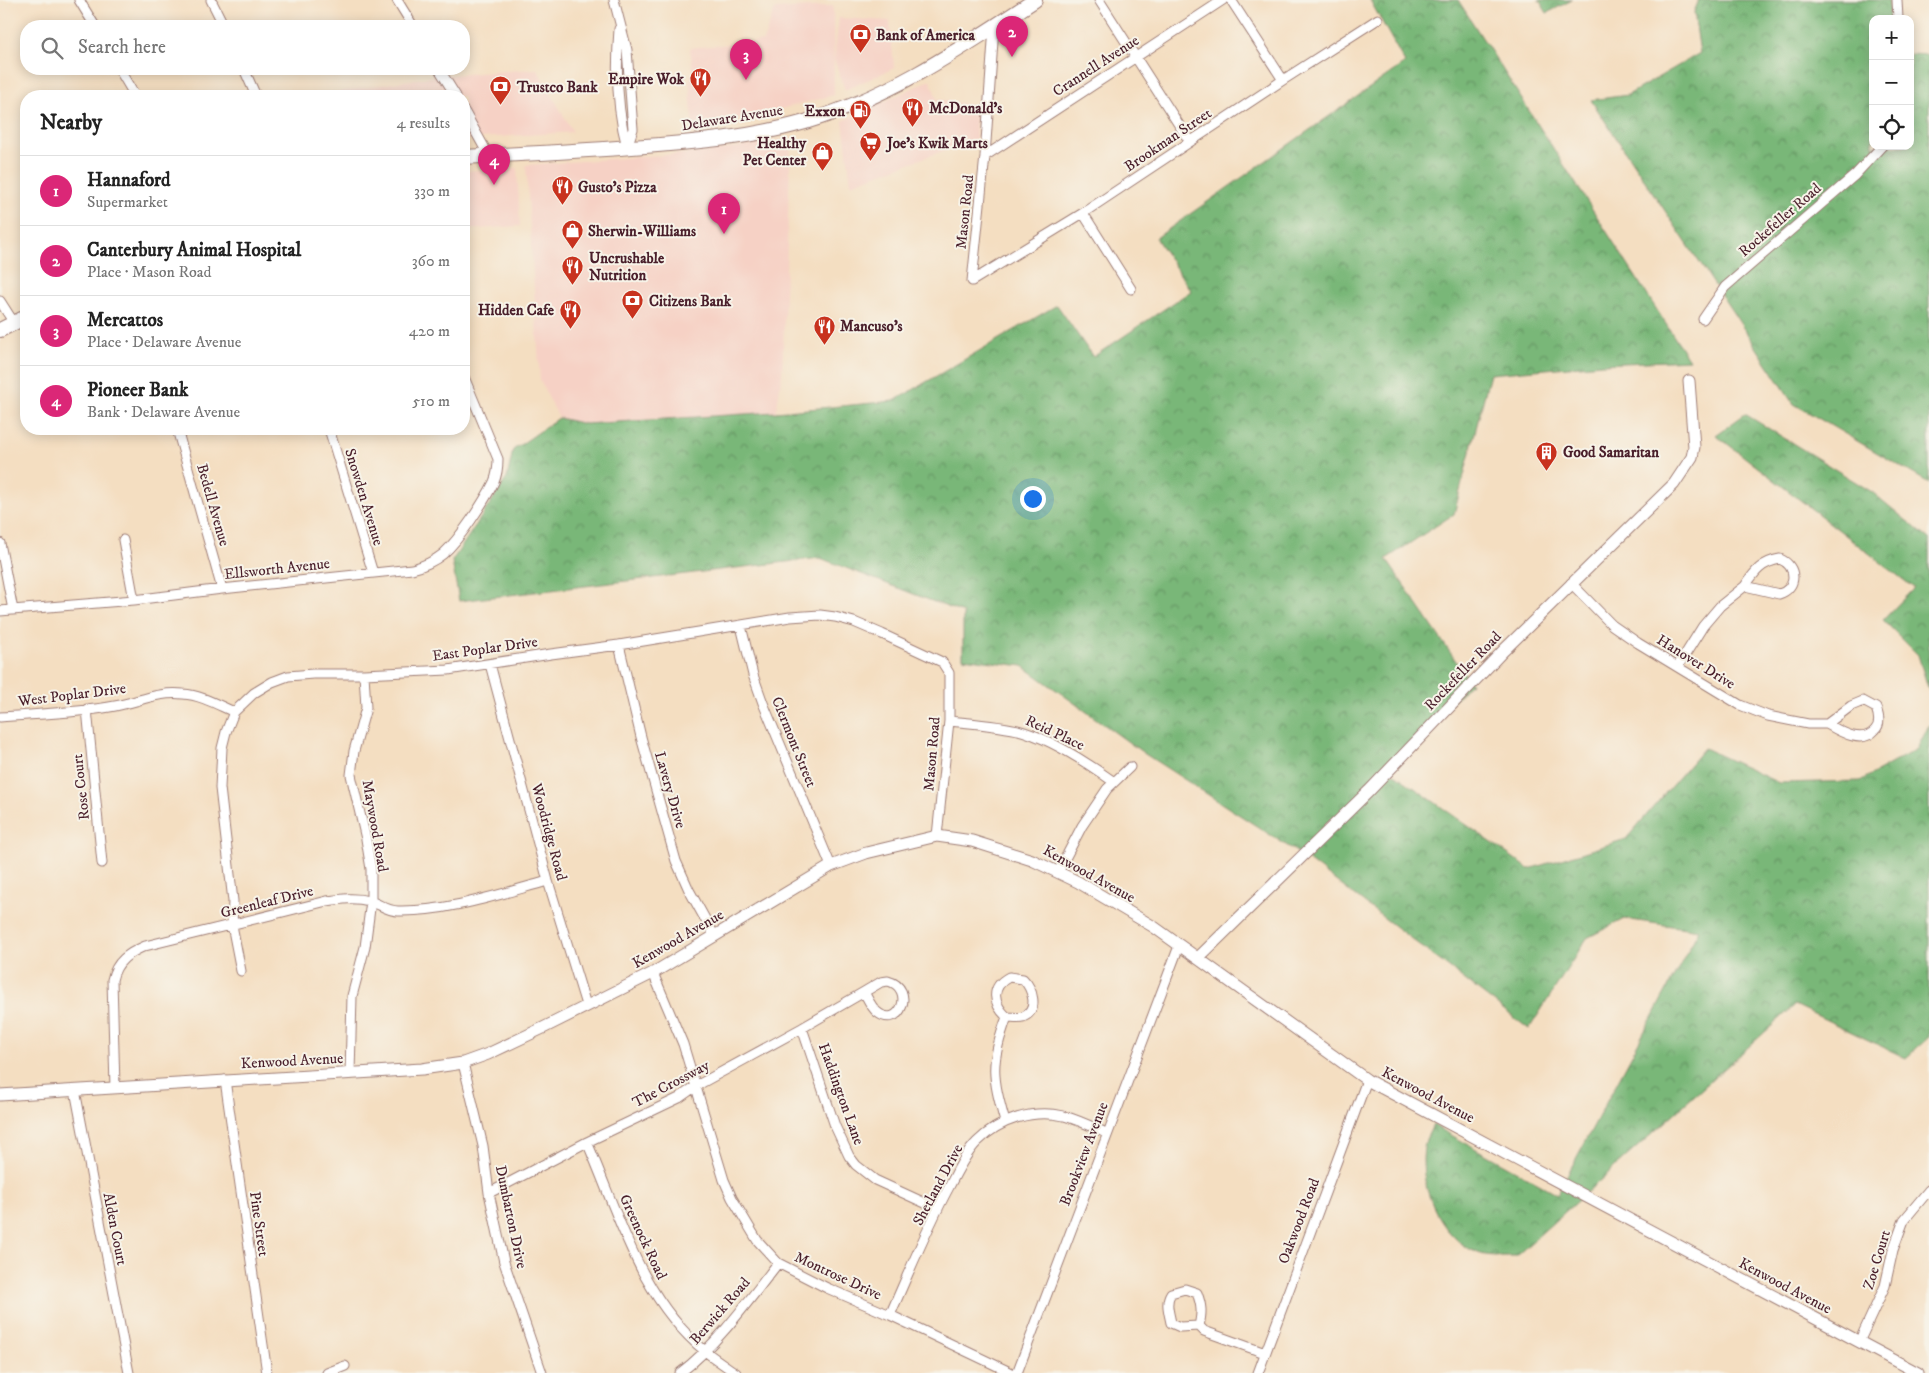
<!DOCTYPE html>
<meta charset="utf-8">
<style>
body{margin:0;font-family:"IM FELL DW Pica",serif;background:#f6f6f6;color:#222}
.controls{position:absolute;right:15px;top:15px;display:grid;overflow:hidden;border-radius:10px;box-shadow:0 2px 12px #0003}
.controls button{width:45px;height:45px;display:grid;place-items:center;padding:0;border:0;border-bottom:1px solid #e0e0e0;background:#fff;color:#222;font:25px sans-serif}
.you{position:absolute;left:1032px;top:498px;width:18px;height:18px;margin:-12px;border:4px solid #fff;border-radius:50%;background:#1a73e8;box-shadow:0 0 0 8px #1a73e833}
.badge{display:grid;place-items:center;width:32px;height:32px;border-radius:50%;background:#db2777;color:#fff;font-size:16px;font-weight:700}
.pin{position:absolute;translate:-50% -41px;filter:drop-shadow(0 1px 2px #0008)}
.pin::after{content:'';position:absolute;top:26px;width:18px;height:15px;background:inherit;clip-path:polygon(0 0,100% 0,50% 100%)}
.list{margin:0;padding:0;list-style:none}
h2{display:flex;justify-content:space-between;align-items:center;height:65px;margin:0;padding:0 20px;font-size:21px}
h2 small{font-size:16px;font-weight:400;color:#767676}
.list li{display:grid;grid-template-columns:32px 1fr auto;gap:15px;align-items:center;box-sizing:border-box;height:70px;padding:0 20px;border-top:1px solid #e0e0e0}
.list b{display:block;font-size:19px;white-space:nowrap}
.list p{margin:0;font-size:16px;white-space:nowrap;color:#767676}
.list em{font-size:16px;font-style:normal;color:#767676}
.icon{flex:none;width:28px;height:28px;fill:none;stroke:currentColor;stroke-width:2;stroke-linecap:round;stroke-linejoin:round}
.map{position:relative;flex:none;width:1929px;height:1373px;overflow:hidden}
.search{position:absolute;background:#fff;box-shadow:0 2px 12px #0003;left:20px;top:20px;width:450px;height:55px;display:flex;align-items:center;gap:12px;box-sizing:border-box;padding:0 18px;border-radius:20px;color:#767676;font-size:19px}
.panel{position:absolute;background:#fff;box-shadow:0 2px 12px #0003;left:20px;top:90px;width:450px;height:345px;border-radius:20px}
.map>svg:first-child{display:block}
</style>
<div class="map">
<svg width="1929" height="1373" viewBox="0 0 1929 1373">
<defs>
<pattern id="forest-crowns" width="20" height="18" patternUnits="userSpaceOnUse" patternTransform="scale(1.25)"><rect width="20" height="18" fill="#79b778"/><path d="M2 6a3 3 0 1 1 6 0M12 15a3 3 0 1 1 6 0" fill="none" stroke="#659463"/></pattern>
</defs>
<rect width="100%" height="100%" fill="#f7f3e8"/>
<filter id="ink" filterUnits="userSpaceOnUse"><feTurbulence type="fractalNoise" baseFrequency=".02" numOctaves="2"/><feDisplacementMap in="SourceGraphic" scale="10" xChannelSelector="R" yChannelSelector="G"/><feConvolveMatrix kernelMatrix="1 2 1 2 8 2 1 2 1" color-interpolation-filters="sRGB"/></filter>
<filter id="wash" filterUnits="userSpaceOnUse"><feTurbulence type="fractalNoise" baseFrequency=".0096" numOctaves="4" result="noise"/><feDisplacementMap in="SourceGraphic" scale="20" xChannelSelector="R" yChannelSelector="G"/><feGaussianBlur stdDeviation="1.12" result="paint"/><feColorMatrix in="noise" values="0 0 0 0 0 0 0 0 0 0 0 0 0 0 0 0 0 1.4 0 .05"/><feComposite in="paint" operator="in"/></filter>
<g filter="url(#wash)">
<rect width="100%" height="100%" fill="#f4dec1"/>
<path fill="#f6d1c5" d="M833,6l1,89 -80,21 -61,9 -4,-45 4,-7 -3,-25 73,-7 12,-32z
M839,18l51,3 4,47 -49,22 -11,-31z
M537,69l36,63 -109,7v-43h-138l-1,-2 112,-18z
M930,80l7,19 38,7 1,33 -125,45 -8,-63z
M791,138l-9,237 -6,37 -191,12 -26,-6 -19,-37 -14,-216 183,-13z
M517,168l3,58 -56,4v-59z"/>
<path fill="url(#forest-crowns)" stroke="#626b52" d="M1370,0h88l231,360 -87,4 -112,10 -36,140 -68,45 85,124 -82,87 140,99 97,-30 78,-91 75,35 81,-2 57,-32 12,-24v312l-23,21 -111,-53 -279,251c-10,0 -29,1 -38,-3 -39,-15 -62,-71 -53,-110 1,-6 6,-12 8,-18l124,69 142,-264 -75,-11 -37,19 -58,91 -226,-173 -158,-102 -122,-88 -60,-8v-45l-143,-55 -361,43 -7,-40 55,-83 6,-28 46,-32 26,6 191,-12 118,-11 163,-96 36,52 98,-66 -35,-53 249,-175z
M1539,0h33l-25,13z
M1699,0h190v19h-16v127h37v-92l19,1v428l-135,-79 -203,-304 37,-5 72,-42 -6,-41z
M1745,414l127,78 57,47v152l-11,-36 -35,-35 31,-32 -198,-153z"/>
</g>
<g filter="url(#ink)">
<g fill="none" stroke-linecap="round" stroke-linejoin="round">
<defs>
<path id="minor" d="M79,0l16,26
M211,0l13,26
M397,0l16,26
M614,0l13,50 6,79 -6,18
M1099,0l91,142
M1231,0l52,80
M1897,0l1,19
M619,29c-3,37 -2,82 8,118
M119,69l16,27
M244,69l12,27
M439,69l17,27
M464,111l25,45
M985,156l238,-156
M1083,213l48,76
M972,281l111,-68 200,-133 95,-61
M972,281l13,-125 9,-129
M0,301l14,22
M1703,319l22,-32 130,-112 27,-29
M177,429l45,160
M329,429l44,144
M123,540l11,60
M0,543l13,67
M1780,559c17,7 18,29 -1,35l-34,-8c10,-15 17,-24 35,-27z
M1571,583l41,42 26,18 102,62 28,11 40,8h19
M0,611l134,-11 88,-11 190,-20c12,-3 21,-7 31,-15 17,-15 41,-52 51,-72 3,-7 4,-15 4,-23l-34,-82
M741,626l12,49 10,28 68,163
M619,645l22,92 35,124 13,29 25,45
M490,664l58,217 38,124
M1678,666l25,-40 17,-20 25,-20
M1863,701l13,7c3,8 5,16 -1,22 -13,15 -34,2 -48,-6l24,-18z
M87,709l15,154
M0,717c37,-3 79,-4 115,-11 23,-4 44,-15 68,-12 18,1 35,11 51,18
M949,721c23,2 47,4 69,9 31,8 71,34 96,52
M1058,872l24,-46 25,-37 23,-22
M241,971l-9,-46 1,-24 -13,-113 2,-40 4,-16 8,-20 20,-19 18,-11 16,-6 25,-2h51l84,-4 103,-16 68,-9 171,-28 30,-2 15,2 19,5 28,12 60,28 7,11v48l-12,115
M653,973l30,71 41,136 8,18 25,42 21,23 49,25 63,27 122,58
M1009,977l14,2c9,9 17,31 0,38 -4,1 -11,0 -16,0 -14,-13 -17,-30 2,-40z
M888,981c28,7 12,50 -11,31 -6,-5 -9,-13 -13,-20l17,-10z
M802,1028l33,98 14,30 7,9 19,15 63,29
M463,1063l20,83 6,47 15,69 38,111
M350,1074l2,-78 13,-49 6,-46v-32l-5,-30 -15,-64 3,-24 12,-43 -2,-34
M225,1080l42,293
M115,1087l-3,-107c4,-19 17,-27 33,-34l182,-45c14,-2 28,-4 42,0 10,2 17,10 29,10 50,1 102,-17 150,-30
M75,1090l54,283
M1005,1122c-13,-46 -15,-59 2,-105
M587,1142c32,73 53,156 118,209 10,8 21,15 31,22
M489,1193l98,-51 92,-44 17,-12 106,-58 62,-36
M1185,1289l12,4c5,13 5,20 2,33l-19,1 -9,-4c-2,-11 -6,-20 0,-30z
M890,1315c19,-43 37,-87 59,-128 8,-15 16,-33 28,-45 23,-23 56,-33 87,-26 15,4 29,11 42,17
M1199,1326l5,5 61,22
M1859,1342l26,-56 8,-36 11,-30 25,-30
M327,1373l18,-7
M680,1373c37,-28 70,-74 98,-110
M1017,1373l162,-427
M1258,1373l109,-293"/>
<path id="tertiary" d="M1198,958l171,-167 135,-141 170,-166 18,-27 2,-10 -5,-66
M0,1095l422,-26 41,-6 25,-9 57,-27 108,-54 178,-107 35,-13 71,-17 35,5 60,19 46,22 76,45 213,153 551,293"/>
<path id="primary" d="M464,157c60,-3 120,-6 181,-11 54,-4 108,-9 160,-24 87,-26 155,-73 230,-122
M0,330l26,-13"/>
</defs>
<use href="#minor" stroke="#9f7e76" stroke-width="11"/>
<use href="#tertiary" stroke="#9f7e76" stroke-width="13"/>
<use href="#primary" stroke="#9f7e76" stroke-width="16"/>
<use href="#minor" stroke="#fff" stroke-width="9"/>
<use href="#tertiary" stroke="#fff" stroke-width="11"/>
<use href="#primary" stroke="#fff" stroke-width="14"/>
</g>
</g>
<defs>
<symbol id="bank-pin" viewBox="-11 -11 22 30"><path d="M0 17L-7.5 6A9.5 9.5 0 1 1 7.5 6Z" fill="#c8321e" stroke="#f7f3e8"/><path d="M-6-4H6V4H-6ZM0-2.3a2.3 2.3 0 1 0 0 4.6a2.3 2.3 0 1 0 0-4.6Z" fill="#fff"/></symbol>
<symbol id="restaurant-pin" viewBox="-11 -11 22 30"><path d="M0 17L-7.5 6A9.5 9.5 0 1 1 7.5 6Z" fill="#c8321e" stroke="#f7f3e8"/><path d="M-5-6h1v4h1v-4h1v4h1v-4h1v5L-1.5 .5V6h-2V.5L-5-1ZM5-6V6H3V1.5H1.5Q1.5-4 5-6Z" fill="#fff"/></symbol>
<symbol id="fuel-pin" viewBox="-11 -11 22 30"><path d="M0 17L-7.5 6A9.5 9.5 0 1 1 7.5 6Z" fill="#c8321e" stroke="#f7f3e8"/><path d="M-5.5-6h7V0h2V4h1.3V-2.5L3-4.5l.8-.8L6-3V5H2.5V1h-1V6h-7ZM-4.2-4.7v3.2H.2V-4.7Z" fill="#fff"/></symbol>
<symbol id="supermarket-pin" viewBox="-11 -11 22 30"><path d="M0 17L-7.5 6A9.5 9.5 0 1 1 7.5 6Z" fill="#c8321e" stroke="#f7f3e8"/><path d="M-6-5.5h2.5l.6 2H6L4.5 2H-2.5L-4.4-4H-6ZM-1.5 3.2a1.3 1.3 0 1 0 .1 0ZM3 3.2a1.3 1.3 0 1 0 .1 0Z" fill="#fff"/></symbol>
<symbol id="shop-pin" viewBox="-11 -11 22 30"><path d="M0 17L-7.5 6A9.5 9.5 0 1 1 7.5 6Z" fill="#c8321e" stroke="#f7f3e8"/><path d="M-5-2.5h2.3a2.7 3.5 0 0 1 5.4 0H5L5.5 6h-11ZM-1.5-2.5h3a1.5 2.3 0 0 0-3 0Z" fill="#fff"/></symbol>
<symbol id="building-pin" viewBox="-11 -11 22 30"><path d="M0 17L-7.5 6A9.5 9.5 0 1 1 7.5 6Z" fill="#c8321e" stroke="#f7f3e8"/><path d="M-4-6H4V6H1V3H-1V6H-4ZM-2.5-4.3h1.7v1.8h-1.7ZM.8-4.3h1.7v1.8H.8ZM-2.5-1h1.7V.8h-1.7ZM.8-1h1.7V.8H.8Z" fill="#fff"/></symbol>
</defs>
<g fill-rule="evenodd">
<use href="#bank-pin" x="848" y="22" width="25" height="34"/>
<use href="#restaurant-pin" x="688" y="66" width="25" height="34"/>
<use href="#bank-pin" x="488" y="74" width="25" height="34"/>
<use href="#restaurant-pin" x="900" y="96" width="25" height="34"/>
<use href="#fuel-pin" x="848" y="98" width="25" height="34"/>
<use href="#supermarket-pin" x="858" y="130" width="25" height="34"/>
<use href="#shop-pin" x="810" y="140" width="25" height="34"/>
<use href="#restaurant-pin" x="550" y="174" width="25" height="34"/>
<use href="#shop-pin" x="560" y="218" width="25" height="34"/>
<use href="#restaurant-pin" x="560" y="254" width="25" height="34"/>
<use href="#bank-pin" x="620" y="288" width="25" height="34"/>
<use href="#restaurant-pin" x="558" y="298" width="25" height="34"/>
<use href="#restaurant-pin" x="812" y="314" width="25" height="34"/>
<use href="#building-pin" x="1534" y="440" width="25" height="34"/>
</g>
<g text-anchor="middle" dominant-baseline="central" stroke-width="4" stroke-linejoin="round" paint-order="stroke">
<g font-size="15" font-weight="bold" fill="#4a1f2b" stroke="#f7f3e8" text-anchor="start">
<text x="876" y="35">Bank of America</text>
<text x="684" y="79" text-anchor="end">Empire Wok</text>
<text x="517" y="87">Trustco Bank</text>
<text x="929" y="108">McDonald's</text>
<text x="845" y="111" text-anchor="end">Exxon</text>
<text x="806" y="143" text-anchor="end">Healthy<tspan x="806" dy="17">Pet Center</tspan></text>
<text x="887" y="143">Joe's Kwik Marts</text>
<text x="578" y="187">Gusto's Pizza</text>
<text x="588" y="231">Sherwin-Williams</text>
<text x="589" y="258">Uncrushable<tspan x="589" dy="17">Nutrition</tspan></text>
<text x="649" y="301">Citizens Bank</text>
<text x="554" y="310" text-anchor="end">Hidden Cafe</text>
<text x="840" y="326">Mancuso's</text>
<text x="1563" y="452">Good Samaritan</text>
</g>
<g font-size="15" fill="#4a1f2b" stroke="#f7f3e8">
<text transform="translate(1096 66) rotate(-33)">Crannell Avenue</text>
<text transform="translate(732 118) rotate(-9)">Delaware Avenue</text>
<text transform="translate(1168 140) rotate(-34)">Brookman Street</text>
<text transform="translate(965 212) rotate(-84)">Mason Road</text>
<text transform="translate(1780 220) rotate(-41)">Rockefeller Road</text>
<text transform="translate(364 497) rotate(73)">Snowden Avenue</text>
<text transform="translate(213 505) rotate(74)">Bedell Avenue</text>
<text transform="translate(277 569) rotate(-6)">Ellsworth Avenue</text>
<text transform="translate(485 649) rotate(-8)">East Poplar Drive</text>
<text transform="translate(1696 662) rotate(32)">Hanover Drive</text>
<text transform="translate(1463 671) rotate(-46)">Rockefeller Road</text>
<text transform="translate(72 695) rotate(-7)">West Poplar Drive</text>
<text transform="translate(1055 733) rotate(25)">Reid Place</text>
<text transform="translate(794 742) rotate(68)">Clermont Street</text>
<text transform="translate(932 754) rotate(-85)">Mason Road</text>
<text transform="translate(81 787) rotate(-96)">Rose Court</text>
<text transform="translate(670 790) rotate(74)">Lavery Drive</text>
<text transform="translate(375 826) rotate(80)">Maywood Road</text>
<text transform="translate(549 832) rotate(75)">Woodridge Road</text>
<text transform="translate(1089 874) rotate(29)">Kenwood Avenue</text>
<text transform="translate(267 902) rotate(-14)">Greenleaf Drive</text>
<text transform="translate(678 939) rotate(-30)">Kenwood Avenue</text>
<text transform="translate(292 1061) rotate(-3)">Kenwood Avenue</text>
<text transform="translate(671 1084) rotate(-28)">The Crossway</text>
<text transform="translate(841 1094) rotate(70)">Haddington Lane</text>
<text transform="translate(1428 1095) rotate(28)">Kenwood Avenue</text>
<text transform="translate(1084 1154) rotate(-69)">Brookview Avenue</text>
<text transform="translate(938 1185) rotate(-62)">Shetland Drive</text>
<text transform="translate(511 1217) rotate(78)">Dumbarton Drive</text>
<text transform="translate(1299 1221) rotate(-69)">Oakwood Road</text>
<text transform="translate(259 1224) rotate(82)">Pine Street</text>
<text transform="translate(115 1229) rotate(79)">Alden Court</text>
<text transform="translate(643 1237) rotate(65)">Greenock Road</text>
<text transform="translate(1877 1260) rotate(-73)">Zoe Court</text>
<text transform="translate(838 1276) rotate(25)">Montrose Drive</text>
<text transform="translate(1785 1286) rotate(28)">Kenwood Avenue</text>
<text transform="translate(720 1311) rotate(-49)">Berwick Road</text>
</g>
</g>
</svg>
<div class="controls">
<button>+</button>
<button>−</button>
<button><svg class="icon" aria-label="locate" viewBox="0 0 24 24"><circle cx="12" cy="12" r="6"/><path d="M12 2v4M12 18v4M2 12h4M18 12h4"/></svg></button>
</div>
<div class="you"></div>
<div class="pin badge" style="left:724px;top:234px">1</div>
<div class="pin badge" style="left:1012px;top:57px">2</div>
<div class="pin badge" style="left:746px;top:80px">3</div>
<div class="pin badge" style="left:494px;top:185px">4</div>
<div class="search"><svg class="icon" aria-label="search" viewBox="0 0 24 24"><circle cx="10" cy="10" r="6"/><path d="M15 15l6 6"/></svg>Search here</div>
<section class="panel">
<h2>Nearby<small>4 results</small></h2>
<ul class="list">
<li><span class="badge">1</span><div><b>Hannaford</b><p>Supermarket</p></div><em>330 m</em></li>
<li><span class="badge">2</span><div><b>Canterbury Animal Hospital</b><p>Place · Mason Road</p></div><em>360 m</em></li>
<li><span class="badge">3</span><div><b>Mercattos</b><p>Place · Delaware Avenue</p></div><em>420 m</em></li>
<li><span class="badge">4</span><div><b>Pioneer Bank</b><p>Bank · Delaware Avenue</p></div><em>510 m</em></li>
</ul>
</section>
</div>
